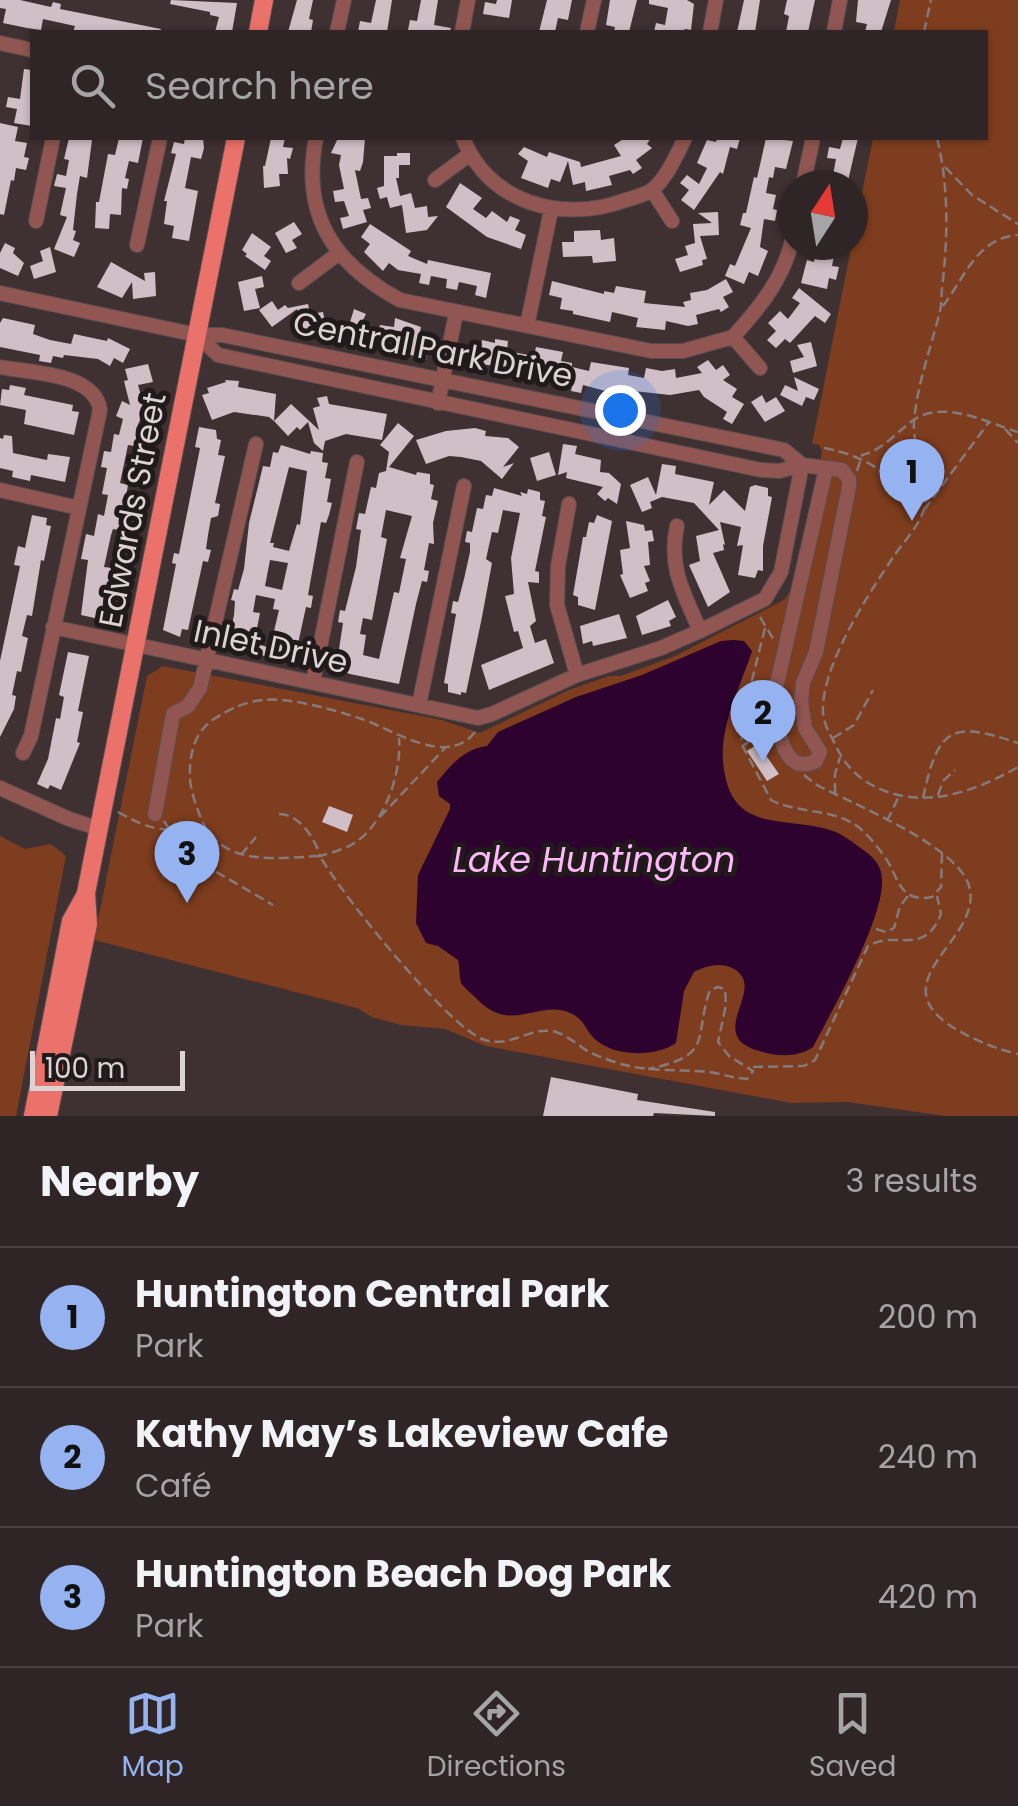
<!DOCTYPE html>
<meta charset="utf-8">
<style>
body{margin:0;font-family:Poppins,sans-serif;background:#3b3032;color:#f1f3f6}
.compass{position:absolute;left:778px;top:170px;width:90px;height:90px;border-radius:50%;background:#2f2426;box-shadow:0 2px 8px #0004;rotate:12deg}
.scale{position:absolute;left:30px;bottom:25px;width:155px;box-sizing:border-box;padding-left:10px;border:5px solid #ddd3d4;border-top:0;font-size:28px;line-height:35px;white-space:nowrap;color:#ddd3d4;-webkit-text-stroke:8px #211a1b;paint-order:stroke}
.you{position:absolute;left:620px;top:410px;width:35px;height:35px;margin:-25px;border:8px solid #fff;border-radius:50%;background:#1a73e8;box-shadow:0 0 0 15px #1a73e833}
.badge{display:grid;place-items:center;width:65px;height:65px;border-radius:50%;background:#95b2f1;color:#111;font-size:32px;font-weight:700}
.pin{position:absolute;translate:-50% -82px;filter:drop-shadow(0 2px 5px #0008)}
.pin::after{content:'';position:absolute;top:52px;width:35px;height:30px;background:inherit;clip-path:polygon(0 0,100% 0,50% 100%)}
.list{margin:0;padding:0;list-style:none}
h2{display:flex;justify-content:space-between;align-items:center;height:130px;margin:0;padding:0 40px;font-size:42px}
h2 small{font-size:32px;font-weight:400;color:#a7a4a7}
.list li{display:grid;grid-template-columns:65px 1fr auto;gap:30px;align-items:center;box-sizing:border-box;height:140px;padding:0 40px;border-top:2px solid #4a4143}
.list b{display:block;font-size:38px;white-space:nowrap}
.list p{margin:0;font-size:32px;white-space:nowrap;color:#a7a4a7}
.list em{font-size:32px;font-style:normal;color:#a7a4a7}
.icon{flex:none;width:55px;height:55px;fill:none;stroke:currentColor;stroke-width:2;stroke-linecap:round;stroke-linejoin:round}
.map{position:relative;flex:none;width:1018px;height:1116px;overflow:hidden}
.search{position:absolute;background:#2f2426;box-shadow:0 2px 8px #0004;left:30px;right:30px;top:30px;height:110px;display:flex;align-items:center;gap:25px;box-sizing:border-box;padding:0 35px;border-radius:0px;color:#a7a4a7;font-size:38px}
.sheet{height:550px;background:#2f2426}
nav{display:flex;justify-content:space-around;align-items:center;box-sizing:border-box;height:140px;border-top:2px solid #4a4143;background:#2f2426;font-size:28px;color:#a7a4a7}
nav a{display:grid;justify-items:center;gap:5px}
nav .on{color:#95b2f1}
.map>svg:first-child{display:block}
</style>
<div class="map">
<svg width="1018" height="1116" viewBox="0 0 1018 1116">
<rect width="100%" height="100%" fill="#3f3032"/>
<path fill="#7e3d1e" d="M900,0h118v1116h-73l-97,-14 -57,1 -268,-50 -37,-7 -41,-17 -44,-4 -29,-8 -15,-9 -263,-68 53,-264 16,-10 279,54 38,13 89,-43 40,-14h12l54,-20 109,-56 7,-10 31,-139 -3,-6 -7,-1 61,-306h113v-106h-92z
M0,836l25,13 26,-5 15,12 -50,260h-16z"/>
<path fill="#2e022e" d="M733,640l11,1 8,10c-11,34 -32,74 -29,110 6,69 50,56 100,67 15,3 27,12 39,21 11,8 20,16 20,31 2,38 -50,131 -69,167 -13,9 -30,10 -46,6 -12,-3 -28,-7 -31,-20 -6,-20 25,-51 -4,-65 -12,-6 -26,-2 -38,4l-10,19 -8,52c-20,14 -61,14 -80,-3 -10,-8 -11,-21 -26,-27 -32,-14 -58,22 -93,-14 -4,-4 -13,-11 -16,-16 -2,-7 -1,-15 -3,-23l-20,-14 -12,-3 -10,-20 2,-48 32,-66v-5l-11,-8 -2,-14c14,-17 27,-33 50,-36l11,-14 78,-35 66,-22 79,-34z"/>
<path fill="#d1bfc8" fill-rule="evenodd" d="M0,0h20l31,7 2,-5 8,2 -1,5 101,20 -1,3h-87l2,-6 -32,-7 -2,11 -14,-2 -24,-5 3,-14 -6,-1z
M171,0l66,3 -5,29h-17l4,-15 -9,-2v-3l-40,-8z
M297,0h16l-4,19 4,1 -2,12h-23z
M376,0h16l-5,32h-29l2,-11 11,2z
M421,0h17l-4,25 17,3 -1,4 -42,-2 2,-10 7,1z
M497,0h15l-3,18 -26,-4 2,-12 11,2z
M547,0h25l-4,20 -10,-2 -3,14h-16z
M610,0h27l-8,32h-15l1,-5 -9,-2z
M649,0h38l7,4 -3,26 -11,-2 5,1 -1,3h-30l2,-9 9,2 3,-17 -19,-4z
M744,0h16l-5,32h-18z
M787,0h28l-7,32h-22l3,-16 -5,-2z
M858,0h33l-10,32h-16l2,-8 -11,-2z
M24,69l8,1v56l-18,-3 3,-14 -11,-2 2,-10 12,2z
M0,123l18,4 -3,14 12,2 -3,14 5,1 -3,12 -10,-2 -2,13 -3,-1 -7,35 -4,-1z
M69,138l23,2 -5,38 -7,-2 -3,18 -4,36 3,1 -3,9 7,3 -6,14 -20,-8 13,-32 -7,-2 6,-27 -12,-2 3,-12 9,2 3,-16 -5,-1z
M119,138h24l-5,25 -9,-2 -4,17 4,1 -2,10 -5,-1 -1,27 -11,-1 -1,15 -14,-1 1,-26h3l9,-48 7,1z
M185,138h18l1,10 -3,11 -10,-2 -6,31 13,3 -9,50 -17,-3 2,-12 -10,-2 3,-23h-3l12,-47 -5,-1 3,-11 10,2z
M271,138h14l-2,9 10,1 -3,11 -3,-1 1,16h-9l1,12 -16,2 -1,-22h2z
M338,138h27l-2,24 -3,9 -5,-1 6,29 7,-1 3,10 -8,2 4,12 -24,7 -3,-11 9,-2 -5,-15 -9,1 -2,-11 11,-2 -5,-24 2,-10 -10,-2z
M625,138h26l-4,6 5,4 -16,12 6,8 -9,6 -3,-4 -21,6 3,9 -26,6 -1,-9 -12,3 -5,-24 -8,21 -9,-3 -3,9 -27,-10 7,-17 -10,-7 6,-7 23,10 2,-5 31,10 1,5 40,-11 -7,-11z
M717,138h23l-3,11 -7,-2 -7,27 -3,-2 -26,38 -13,-10 8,-10 -9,-7 7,-8 12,9 8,-16 -10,-5 10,-23 9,2z
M766,138l27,3 -7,28 -11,-2 -2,11 -4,-1 -3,16 10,2 -3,14 4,1 -2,11 -11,-2 -4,28 8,4 -10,25 -9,-4 -5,12 -19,-8 5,-12 5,2 16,-38 -11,-3 3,-12h3l8,-36 3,1z
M843,138h15l-11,47h-25l3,-12 8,2 3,-16 -9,-1 2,-11 11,2z
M397,153h13v12h-11v13h-3l4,18 11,-3 4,15 12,-2 1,11 10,-1 -11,14 -21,3 -4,-28 -12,3 -3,-11 -7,2 -3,-11 7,-2v-30h13z
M460,183l22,15 -9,11 13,9 6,-7 15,11 3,-6 10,4 -5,10 11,5 -5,14 -34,-12 -41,-30z
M718,212l1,23 -19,1 7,23 -5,1 1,5 -23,7 -5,-13 13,-4 -3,-9 10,-3 -2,-19 19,-1 -14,-10z
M294,222l8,12 -10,6 5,8 -11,5 -11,-20z
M370,224l41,27 -3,5 19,8 1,-4 63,13 -5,25 -11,-3 2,-9 -18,-4 -2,8 -11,-2 1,-9 -16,-3 -2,9 -10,-2 2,-9 -23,-4 -9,-7 -6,8 -19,-19 6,-8 -9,-7z
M600,230l1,10 13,-2 2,23 -23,2 -1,-7 -29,1 -1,-15h12v-11z
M252,233l19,14 -7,9 7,5 -6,9 -20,-14 2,-2 -5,-4z
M5,243l10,5 -2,5 11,10 -6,13 -18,-8v-15z
M817,245h19l-4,21 7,1 -3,13 -7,-2 -2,11 -26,-6 6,-23 7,2z
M50,247l6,25 -22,7 -4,-13 13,-5 -3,-10z
M111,262l34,19 -1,-8 11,-1 1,24 -23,3 -1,-17 -10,16 -25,-11z
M262,276l2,11 -9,2 5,19 -16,3 -6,-29z
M726,279l7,13 -10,5 6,10 -8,5 -2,-3 -23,6 2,9 -10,2 -22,-5 -1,9 -29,-3 2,-9 -26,-6 -2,10 -37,-8v-3l-13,-2 2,-11 -13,-3 3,-14 52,13v-3l10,2 2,-7 30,5 -2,12 41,4 -2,-5 8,-2 -1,-7 17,-3z
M799,288l32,26 -6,9 -10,-7 -25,27 -5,-4 -9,9 -9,-8 9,-9 -8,-8 12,-12 8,8 12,-16 -8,-5z
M272,301l6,9 7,-5 3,3 20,-4 2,10 13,-2 3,14 -24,5 -5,-22 -25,18 -13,-17z
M354,309l12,5 -4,8 17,7 1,-4 14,2 1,-9 26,9 -2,10 11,2 -4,21 -21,-7 1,-9 -38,-7 -5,13 -16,-7 4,-9 -4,-2z
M3,318l32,7 -2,9 17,6 21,4 3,-10 33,7 1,-3 22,11 -7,14 -9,-5 -4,8 -12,-7 -34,-4 -1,3 -10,-2 -2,7 -12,-2 1,-6 -40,-8v-24z
M495,339l13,2 -1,10 27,5 2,-9 27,5 -2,9 11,2v4l17,4 2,-9 38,6 -1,7 16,3 2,-10 16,3 13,-2 1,9 26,-5 -5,-6 11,-7 8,10 7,-5 7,10 -7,5 14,9 -5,8 12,7 -12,20 -9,-5 4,-7 -23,-15 -5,-7 -29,5 -45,-5 -1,6 -41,-11 -2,8 -10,-2 1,-5 -15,-4 1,-6 -11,-3 -81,-11 2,-15 13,3 1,-10 13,3z
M811,342l6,24 -24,7 -3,-12 14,-4 -7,-12z
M148,364l5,18 -15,3 4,14 6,3 -12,27 8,2 -3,16 -13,-2 -8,38 8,2 -5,28 5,1 -4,17 -11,-2 -2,6 -7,32 8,1 -13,51 -18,-4 7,-55 -7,-1 5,-25 8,2 4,-22 6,2 4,-21 -6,-1 5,-26 -6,-1 3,-16 7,1 3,-18 5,1 4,-16 -7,-3 6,-15 8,4 -6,-24 4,-1 -3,-11z
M794,377l25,12 -5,11 -8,-3 -4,9 -22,-11 5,-10 13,6z
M225,380l14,1 -1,6 38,7 -2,27 -5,-4 -35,-5 -22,8 -10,-25 7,-2 -2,-5 19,-6z
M10,385l16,3 -2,7 49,10 -1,6 7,1 -5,23 -50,-11 2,-14 -26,-5 2,-16 7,1z
M762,395l4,8 10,-6 9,14 -20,11 -14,-20z
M327,396l2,8 58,10 -5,26 -36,-6 -21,7 -2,10 -9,-8 -6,-21 -8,8 -3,-3 -9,9 -14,-15 17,-17 28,26 -6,-22 7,-2 -3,-8z
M398,423l16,13 -25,31 27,8 1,-3 13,2v10l4,1 -3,14 7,2 -5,22 1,21 -5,-1 -5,27 5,1 -2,11 -5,-1 -6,23 -17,80 -49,-10 -9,-3 1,-8 -5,-1 6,-39 -5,-1 2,-12 5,1 11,-44 5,-37 -5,-1 3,-16 6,1 6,-27 5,1 3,-15 7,-2 3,-19 -9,-7zM386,510l26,6 -12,42 6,1 -7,34 -5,-1 -15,67 -16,-4 3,-20 -6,-1 3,-16 9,2 15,-81 -6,-2z
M199,427l17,3 1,9 4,1 -3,15 7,1 -10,47 5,1 -2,12 -7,2 -3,17 -2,14 5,1 -3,12 -5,-1 -15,69 -6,-1 -2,8 -17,-7 13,-66 -4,-1 2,-10 5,1 21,-106 -5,-1z
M475,428l11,3 -1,5 23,2 11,9 -16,20 11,-4 -12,16 -21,-18 -20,-4 -12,-1 -23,8 -10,-24 30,-9z
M4,435l8,1 1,17 34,7 1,-6 22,3 -5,25 -34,-7 -1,6 -18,-4 1,-6 -13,-3v-30l3,1z
M563,444l14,2 -2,8 26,6 -1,12 9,1 12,11 -4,20 -9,-6 -3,3 -8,-7 6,-7 -37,-9 1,-6 -9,3z
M281,445l29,9 1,-3 12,2 -1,9 6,1 -3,15 6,1 -4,23 5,1 -3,12 -3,8 -5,-1 -13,73 5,1 -2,12 -5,-1 -12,55 -67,-14 7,-33 1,-14 -4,-1 3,-11 4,1 6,-21 5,-46 14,-57 7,1 3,-15 5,1zM289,467l18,4 -7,54 -3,-1 -8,27 -16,-4 1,-4h-4zM270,560l18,3 -6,27 -17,-4zM256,595l19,4 -2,10 6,1 -9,38 -16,-5 6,-30 -7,-1z
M549,452l7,23 -19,6 -7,-23z
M662,464l14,2 -1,8 39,8 -5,23 15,-15 21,21 5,-24 5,-2 13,3v8l4,1 -9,49v25l-5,-1 -3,8 -17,-3 5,-30 -6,1 4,-19 -21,-5 5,23 -2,-1 1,6 -11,3 17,39 -22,15 -19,-42 11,-4 -4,-25 23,-6 -25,-27 -32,-6 -12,5 2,6 -10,4 -12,-27 18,-8 8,18z
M494,488l28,8 -2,-4 7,2 1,-5 12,3v8l5,1 -3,15 4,1 -11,54 4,1v11l-11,-1 8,39 -6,5 5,17 11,-4 8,24 -65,27 -8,-25 42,-17 -5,-17 -4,1 -9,-36 9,-2 -3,-36 9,-45 -17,-3 -5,23 -6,-1 -6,27 6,4 -10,54 -16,76 -5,-1v3l-13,-3v-8l-4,-1 12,-69 -5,-1 2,-12 5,1 6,-23 6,-27v-9l-5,-1 2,-11 5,1 5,-24 6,1 3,-14 6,1z
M32,515l15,3 -1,7 5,1 -7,35 -3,-1 -9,56 -5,-1 -5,21 6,2 -7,34 -4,-1 -5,24 4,1 -2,13 -14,28v-76l20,-95 -6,-1 4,-19 7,2z
M597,515l15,6 -17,89 -17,-5v-8l-5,-2 10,-58h3l3,-15 5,1z
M626,521l18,4 1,6 7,-1 2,11 -6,1 2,23 -6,1 6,15 -5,2 3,8 -18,7 -10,-23 3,-1 -3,-24 10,-2z
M668,600l8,17 -7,4 2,5 -29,9 -6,-19z
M619,614l8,24 -34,8 -1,-5 -9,3 -3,-18z
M68,652l21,4 -11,55 5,1 -6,30 3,1 -19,47 -11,-5 -2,4 -11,-5 11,-25 8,-41 4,1 4,-22 -5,-2z
M758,744l21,30 -12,7 -20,-30z
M329,806l24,9 -6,17 -25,-10z
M551,1077l87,17 -1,6 78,12v4l-61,-3 -1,3h-110z"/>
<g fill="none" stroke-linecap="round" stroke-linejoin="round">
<defs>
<path id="minor" d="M337,32l7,-32
M462,32l6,-32
M587,32l7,-32
M710,32l6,-32
M834,32l6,-32
M0,43l32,7
M316,138c-15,76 17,126 84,162l251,51h32l50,-14
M463,138c25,65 99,85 160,63 9,-3 22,-6 29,-11 15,-12 25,-36 33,-52
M435,180l35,-26
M803,185l10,-47
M652,190l20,31
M36,221l17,-83
M137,245l23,-107
M299,283l40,-30
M0,293l197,42h25l562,115 18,15
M527,326l24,-116
M197,335l21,20 543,115 18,1 23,-6 40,5 7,9v8l-33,165 -13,31 -2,18 4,27 15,24 -4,9c-38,19 -41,-50 -40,-73l50,-219
M733,337c27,-30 52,-60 60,-101
M733,337l27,31
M0,367c31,6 95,6 100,43l-69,326 -8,17
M438,403l18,-90
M0,490l79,18
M569,504l-11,62 -1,39 20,70
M677,526c-9,42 7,67 23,105
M53,627l425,91 14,-4 85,-39 84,-27 39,-17 65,-32 16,-27 21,-107
M313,682l44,-220
M419,705l45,-219
M0,788l69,31 31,10
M155,814l18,-100 15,-8 12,-18 56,-244"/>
<path id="major" d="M258,32l6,-32
M33,1116l38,-195 15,-27
M48,1116l40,-192 -2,-31 150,-755"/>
</defs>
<use href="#minor" stroke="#5b4d4f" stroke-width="16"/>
<use href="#major" stroke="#5b4d4f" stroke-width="20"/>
<path stroke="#877a7b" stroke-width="2.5" stroke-dasharray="10 5" stroke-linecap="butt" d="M924,32l7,-32
M937,138c12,49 11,100 5,151 -1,7 0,15 -2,22 -9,37 -23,73 -26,111 -2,28 16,54 11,83 -3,18 -21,36 -31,51 -25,37 -70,106 -71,151 -1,13 5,24 11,35 9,20 20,34 40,44 48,25 100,6 144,-19
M945,167l27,28 46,29
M943,306c22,-29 34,-68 75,-71
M1005,429l13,14
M824,448c44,8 70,29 100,62l65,-88
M857,471l5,-16c23,-6 34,-23 53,-36 31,-19 73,4 103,13
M760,617l14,23
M765,628l-18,72 -6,43 30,57c29,15 65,7 91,30 10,9 24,27 30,39 8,19 15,33 40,28l9,-10 1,-33
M475,732c-28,36 -81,-2 -113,-13 -24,-8 -72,-22 -98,-19 -17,1 -35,9 -50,19 -20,13 -25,36 -24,60 1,13 6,26 10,37 20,52 75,42 120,40 21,38 126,168 162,183 28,11 48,-14 74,-7 12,4 22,13 33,20 11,5 24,10 36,13 27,7 56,4 84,7 13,2 24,6 38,7l6,-8 -24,-15 -11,-14 8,-37 -1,-16 -7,-2 -8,3c-17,49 5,65 -62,79
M833,738l21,-13 19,-35
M743,746l10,-8 14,-1
M804,775l11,9c38,20 138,60 153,99 21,55 -93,96 -14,145 20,12 42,21 64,26
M835,793v-19l5,-17
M938,795l5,-14 12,-11
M923,798c15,-70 27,-78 95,-55
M118,812c32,18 47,22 82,12
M279,814c20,0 36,24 41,42 10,-3 22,-6 31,-11 33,-18 51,-72 48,-107
M380,817l66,-70
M164,821l20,32 89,52
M887,821l11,-23
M241,855l15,-18
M876,929l10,3 8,-4 6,-22 8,-10
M753,1067l51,-1 11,-6 53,-114c29,-17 55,12 73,-32l-4,-18"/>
<use href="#minor" stroke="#915651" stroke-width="14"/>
<use href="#major" stroke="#ea726a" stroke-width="18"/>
</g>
<g text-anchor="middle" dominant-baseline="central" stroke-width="10" stroke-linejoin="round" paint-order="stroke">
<g font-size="32" fill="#ddd3d4" stroke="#211a1b">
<text transform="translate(433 349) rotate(11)">Central Park Drive</text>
<text transform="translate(132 510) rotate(-79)">Edwards Street</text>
<text transform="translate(271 646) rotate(12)">Inlet Drive</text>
</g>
<g font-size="35" font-style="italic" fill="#feb8fa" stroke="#211a1b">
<text x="594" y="859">Lake Huntington</text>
</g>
</g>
</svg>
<svg class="compass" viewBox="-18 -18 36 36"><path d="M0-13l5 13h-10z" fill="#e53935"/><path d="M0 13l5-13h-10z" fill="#a7a4a7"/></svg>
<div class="scale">100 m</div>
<div class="you"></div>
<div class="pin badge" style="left:912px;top:521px">1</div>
<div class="pin badge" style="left:763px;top:762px">2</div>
<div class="pin badge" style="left:187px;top:903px">3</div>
<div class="search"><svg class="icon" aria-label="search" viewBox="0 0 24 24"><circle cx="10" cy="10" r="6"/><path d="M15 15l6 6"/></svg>Search here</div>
</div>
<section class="sheet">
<h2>Nearby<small>3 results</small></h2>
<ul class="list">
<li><span class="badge">1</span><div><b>Huntington Central Park</b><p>Park</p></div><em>200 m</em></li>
<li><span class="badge">2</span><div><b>Kathy May’s Lakeview Cafe</b><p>Café</p></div><em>240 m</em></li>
<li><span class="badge">3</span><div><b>Huntington Beach Dog Park</b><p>Park</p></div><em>420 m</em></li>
</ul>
</section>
<nav>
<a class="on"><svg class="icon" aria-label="map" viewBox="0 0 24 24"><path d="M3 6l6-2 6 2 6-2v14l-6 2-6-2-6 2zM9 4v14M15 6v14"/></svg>Map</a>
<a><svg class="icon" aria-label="directions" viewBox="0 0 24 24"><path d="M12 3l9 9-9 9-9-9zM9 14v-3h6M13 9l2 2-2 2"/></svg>Directions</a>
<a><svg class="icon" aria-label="saved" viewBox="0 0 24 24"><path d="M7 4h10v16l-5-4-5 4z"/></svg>Saved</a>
</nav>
